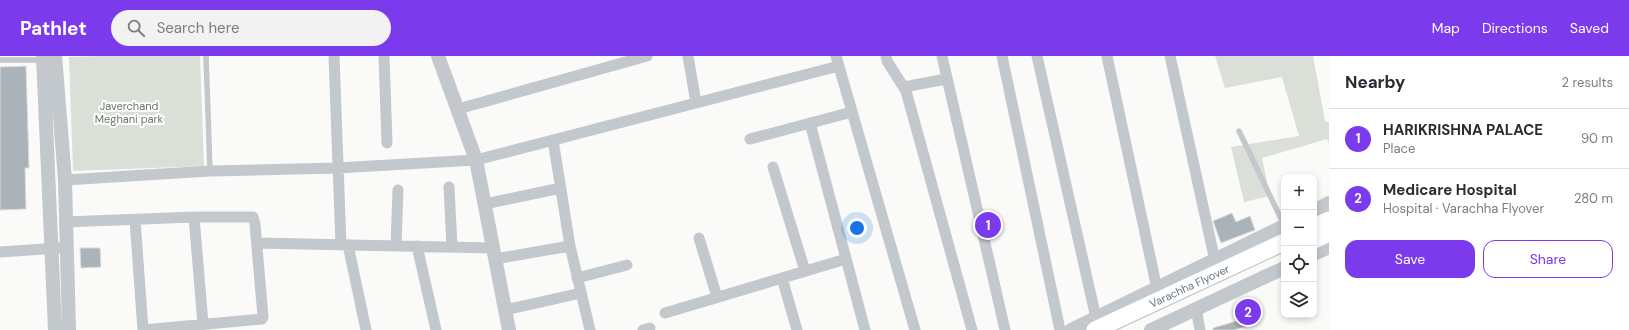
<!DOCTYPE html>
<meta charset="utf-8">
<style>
body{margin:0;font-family:"DM Sans",sans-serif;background:#f2f2f3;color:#2b2b33}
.controls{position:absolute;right:12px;bottom:12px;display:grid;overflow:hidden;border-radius:8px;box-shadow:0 2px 6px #0003}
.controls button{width:36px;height:36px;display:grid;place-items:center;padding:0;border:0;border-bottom:1px solid #e1e1e2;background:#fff;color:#2b2b33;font:20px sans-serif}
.you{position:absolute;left:857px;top:172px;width:14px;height:14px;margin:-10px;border:3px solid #fff;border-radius:50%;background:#1a73e8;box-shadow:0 0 0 6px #1a73e833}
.badge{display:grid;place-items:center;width:26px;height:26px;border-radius:50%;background:#7c3aed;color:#fff;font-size:13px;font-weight:700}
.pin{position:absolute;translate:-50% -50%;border:2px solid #fff;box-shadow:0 1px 4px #0006}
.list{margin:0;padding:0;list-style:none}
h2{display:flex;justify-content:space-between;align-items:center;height:52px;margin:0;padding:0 16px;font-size:17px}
h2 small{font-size:13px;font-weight:400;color:#7c7c81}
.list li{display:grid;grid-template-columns:26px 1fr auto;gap:12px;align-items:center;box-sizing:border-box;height:60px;padding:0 16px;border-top:1px solid #e1e1e2}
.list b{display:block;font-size:15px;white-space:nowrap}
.list p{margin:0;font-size:13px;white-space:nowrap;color:#7c7c81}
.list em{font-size:13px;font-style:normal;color:#7c7c81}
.actions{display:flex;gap:8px;padding:12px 16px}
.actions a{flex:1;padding:9px 0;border:1px solid #7c3aed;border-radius:12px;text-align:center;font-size:14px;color:#7c3aed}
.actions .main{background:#7c3aed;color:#fff}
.icon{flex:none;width:22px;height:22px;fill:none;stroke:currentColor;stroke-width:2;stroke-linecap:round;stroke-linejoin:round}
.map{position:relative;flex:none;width:1329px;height:274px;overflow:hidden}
header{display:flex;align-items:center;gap:24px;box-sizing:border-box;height:56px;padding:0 20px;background:#7c3aed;color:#fff}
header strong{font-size:19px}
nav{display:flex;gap:22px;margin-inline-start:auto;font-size:14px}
.search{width:280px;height:36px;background:#f2f2f3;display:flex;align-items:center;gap:10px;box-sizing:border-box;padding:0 14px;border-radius:22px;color:#7c7c81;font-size:15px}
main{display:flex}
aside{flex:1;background:#fff}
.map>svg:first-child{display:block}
</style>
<header>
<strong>Pathlet</strong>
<div class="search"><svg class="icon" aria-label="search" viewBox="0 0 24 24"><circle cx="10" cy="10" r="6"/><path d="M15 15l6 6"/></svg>Search here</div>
<nav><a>Map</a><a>Directions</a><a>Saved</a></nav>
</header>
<main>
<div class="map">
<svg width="1329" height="274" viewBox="0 0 1329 274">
<rect width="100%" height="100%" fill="#fafaf8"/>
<path fill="#dadfd7" d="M102,0h98l4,110 -131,5 -4,-114z
M1215,0h98l12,65 4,1v22l-2,-5 -65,19 8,38 -26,6 -13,-55 68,-11 -17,-59 -57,11z"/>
<path fill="#aab3b9" stroke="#dcdcda" d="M26,10l3,102h-4l1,41 -26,1v-143z
M1232,157l4,9 14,-6 5,14 -34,13 -8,-22z
M80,192h20l1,19 -20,1z
M1253,248l6,19 -25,7h-21v-2l27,-8 -3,-12z"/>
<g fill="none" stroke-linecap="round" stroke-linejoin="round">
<defs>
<g id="primary">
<path d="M1314,171l15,-7"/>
<path d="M1314,184l15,-7"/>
<path id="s1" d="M1095,274l189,-88"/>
</g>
</defs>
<use href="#primary" stroke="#b5babe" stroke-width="19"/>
<path stroke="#c3c8cc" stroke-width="5.5" d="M206,0l4,115
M0,4h42
M1239,75l45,94"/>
<path stroke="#c3c8cc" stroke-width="11" d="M334,0l7,189
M384,0l3,87
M688,0l8,47
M836,0l79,274
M886,0l1,5 19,30 66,239
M942,0l63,274
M1002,0l58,274
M1037,0l59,262
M1107,0l50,233
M1170,0l45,205
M904,31l42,-8
M458,53l189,-53
M810,67l55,207
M750,83l102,-27
M553,84l17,106 20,84
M773,111l32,104
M65,124l145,-9 127,-3 139,-8 363,-94
M449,131l3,60
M485,148l76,-16
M194,161l9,107
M135,164l8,110
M65,166l129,-5h59l2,7 8,93 -1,2 -119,11
M699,182l18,59
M257,187l236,5
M348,189l18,85
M396,189l2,-55
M417,190l19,84
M0,196l59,-4
M495,203l75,-13
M577,222l50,-13
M782,222l15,52
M1196,252l4,22
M505,254l76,-17
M665,257l181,-54
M643,274l7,-2"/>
<path stroke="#c3c8cc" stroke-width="14" d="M43,0l12,274
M55,0l10,124 4,150
M438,0l38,104 33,170
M1314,155l15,-8
M1314,198l15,-7
M1071,274l213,-104
M1151,274l133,-62"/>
<use href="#primary" stroke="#fff" stroke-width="17"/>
</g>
<g text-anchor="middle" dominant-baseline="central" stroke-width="4" stroke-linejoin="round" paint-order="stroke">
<g font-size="11" fill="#687a64" stroke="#fff">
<text x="129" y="50">Javerchand<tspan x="129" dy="13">Meghani park</tspan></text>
</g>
<g font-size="11" fill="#657683" stroke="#fff">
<text stroke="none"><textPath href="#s1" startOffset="104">Varachha Flyover</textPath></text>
</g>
</g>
</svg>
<div class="controls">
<button>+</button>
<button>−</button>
<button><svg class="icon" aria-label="locate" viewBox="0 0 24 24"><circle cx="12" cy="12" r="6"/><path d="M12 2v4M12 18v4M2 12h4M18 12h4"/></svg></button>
<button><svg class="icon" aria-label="layers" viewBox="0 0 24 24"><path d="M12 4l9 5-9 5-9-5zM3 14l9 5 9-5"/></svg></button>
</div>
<div class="you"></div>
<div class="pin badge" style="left:988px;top:169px">1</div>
<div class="pin badge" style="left:1248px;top:256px">2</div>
</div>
<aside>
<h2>Nearby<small>2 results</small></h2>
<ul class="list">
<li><span class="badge">1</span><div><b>HARIKRISHNA PALACE</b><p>Place</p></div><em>90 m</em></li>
<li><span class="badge">2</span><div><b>Medicare Hospital</b><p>Hospital · Varachha Flyover</p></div><em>280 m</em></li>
</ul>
<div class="actions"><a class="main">Save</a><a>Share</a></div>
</aside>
</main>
